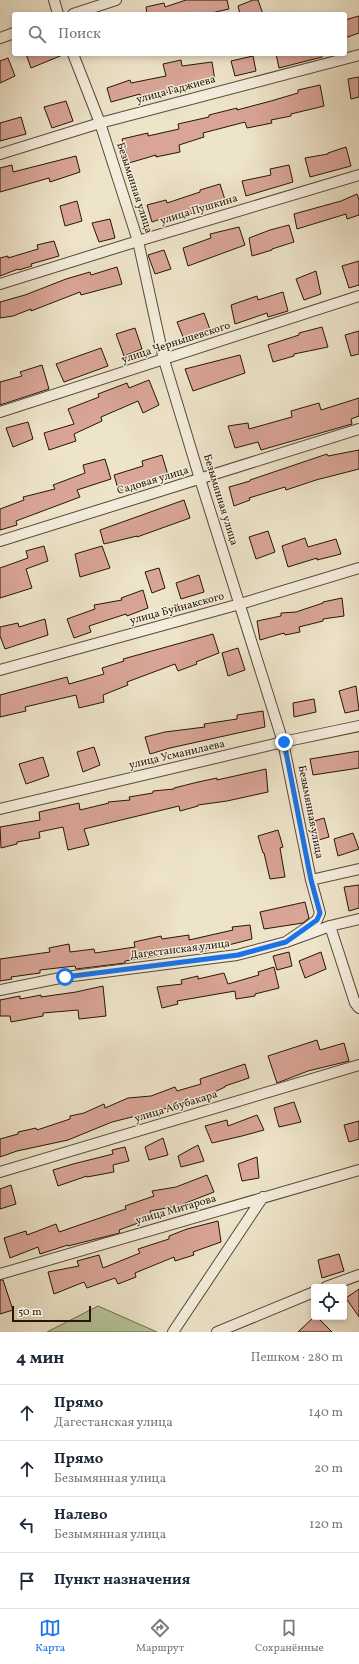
<!DOCTYPE html>
<html lang="ru">
<meta charset="utf-8">
<style>
body{margin:0;font-family:Vollkorn,serif;background:#f2f2f3;color:#1f2937}
.controls{position:absolute;right:12px;bottom:12px;display:grid;overflow:hidden;border-radius:4px;box-shadow:0 2px 6px #0003}
.controls button{width:36px;height:36px;display:grid;place-items:center;padding:0;border:0;border-bottom:1px solid #e0e1e3;background:#fff;color:#1f2937;font:20px sans-serif}
.scale{position:absolute;left:12px;bottom:10px;width:79px;box-sizing:border-box;padding-left:4px;border:2px solid #261605;border-top:0;font-size:11px;line-height:14px;white-space:nowrap;color:#261605;-webkit-text-stroke:3px #f4eddd;paint-order:stroke}
.stop{position:absolute;width:12px;height:12px;margin:-9px;border:3px solid #1a73e8;border-radius:50%;background:#fff}
.stop.end{background:#1a73e8;border-color:#fff;box-shadow:0 1px 4px #0008}
.list{margin:0;padding:0;list-style:none}
h2{display:flex;justify-content:space-between;align-items:center;height:52px;margin:0;padding:0 16px;font-size:17px}
h2 small{font-size:13px;font-weight:400;color:#747a83}
.list li{display:grid;grid-template-columns:26px 1fr auto;gap:12px;align-items:center;box-sizing:border-box;height:56px;padding:0 16px;border-top:1px solid #e0e1e3}
.list b{display:block;font-size:15px;white-space:nowrap}
.list p{margin:0;font-size:13px;white-space:nowrap;color:#747a83}
.list em{font-size:13px;font-style:normal;color:#747a83}
.icon{flex:none;width:22px;height:22px;fill:none;stroke:currentColor;stroke-width:2;stroke-linecap:round;stroke-linejoin:round}
.map{position:relative;flex:none;width:359px;height:1332px;overflow:hidden}
.search{position:absolute;background:#fff;box-shadow:0 2px 6px #0003;left:12px;right:12px;top:12px;height:44px;display:flex;align-items:center;gap:10px;box-sizing:border-box;padding:0 14px;border-radius:4px;color:#747a83;font-size:15px}
.sheet{height:276px;background:#fff}
nav{display:flex;justify-content:space-around;align-items:center;box-sizing:border-box;height:56px;border-top:1px solid #e0e1e3;background:#fff;font-size:11px;color:#747a83}
nav a{display:grid;justify-items:center;gap:2px}
nav .on{color:#1a73e8}
.map>svg:first-child{display:block}
</style>
<div class="map">
<svg width="359" height="1332" viewBox="0 0 359 1332">
<rect width="100%" height="100%" fill="#eee4ca"/>
<filter id="stains"><feTurbulence type="fractalNoise" baseFrequency=".005" numOctaves="4"/><feColorMatrix values="0 0 0 0 .2 0 0 0 0 .09 0 0 0 0 .02 0 0 0 .5 -.17"/></filter>
<radialGradient id="worn" r=".72"><stop offset=".6" stop-color="#630" stop-opacity="0"/><stop offset="1" stop-color="#630" stop-opacity=".3"/></radialGradient>
<path fill="#b5c599" stroke="#6e6e4f" d="M98,1306l59,26h-110z"/>
<path fill="#d9a597" stroke="#261605" d="M186,0h41l2,9 -22,5h-60l-1,-7 18,-4 1,4z
M253,0h5l5,14h-23l-2,-8z
M359,16v17l-14,5v-18z
M26,54h39l-34,14z
M276,54h46v3l-43,11z
M253,56l3,15 -21,5 -4,-15z
M8,58l7,18 -15,7v-22z
M181,60l1,6 30,-4 3,19 -28,8 -24,4 -22,6 -1,-5 -29,8 -4,-14 23,-8 1,3 35,-7 -3,-12z
M359,77v20l-8,2 -3,-20z
M320,85l4,21 -33,8v2l-20,4 1,3 -25,5 -2,-6 -42,11 1,4 -25,8 1,7 -24,5v-2l-27,8 -7,-24 26,-6v3l31,-7 -1,-5 31,-7v-2l28,-7v2l34,-9 27,-8v-3z
M66,101l7,20 -21,7 -8,-21z
M21,117l5,17 -26,7v-18z
M346,147l5,19 -41,11 -5,-19 23,-4v-1z
M76,156l4,16 -30,10 -1,-4 -49,14v-24l12,-3 1,7z
M289,165l4,17 -47,14 -4,-15 29,-6 -1,-6z
M220,184l6,19 -50,15 -1,-4 -23,8 -5,-17 19,-5 1,3 33,-11v-2z
M357,194l2,6v15l-12,4 -1,-5 -49,15 -3,-15 47,-13z
M77,201l5,20 -17,5 -5,-20z
M110,219l5,19 -16,4 -7,-19z
M289,225l5,17 -22,7v1l-20,6 -3,-18 21,-8z
M239,227l6,18 -57,21 -5,-18 28,-10 -1,-4z
M54,241l5,15 -28,8 1,2 -13,4 -1,-1 -18,7v-18l8,-2v2l30,-9 -1,-4z
M164,250l7,19 -16,5 -7,-19z
M359,261v24l-10,3 -7,-22z
M117,267l5,17 -41,11 -1,-3 -49,19v-2l-18,7 -13,2v-16l25,-7 41,-16 24,-7 1,3z
M316,271l5,23 -17,6 -8,-21z
M283,292l5,19 -20,6 -1,-4 -32,11 -4,-19 26,-9 1,4z
M204,313l7,19 -26,10 -8,-20z
M322,327l6,20 -34,7v2l-21,6 -5,-17 31,-10v-2z
M135,328l7,21 -18,7 -8,-22z
M359,331v23l-8,2 -6,-21z
M101,348l7,18 -44,16 -8,-18z
M240,355l5,18 -52,18 -8,-22z
M42,365l7,24 -49,16v-23l22,-6 -2,-4z
M149,380l10,25 -16,8 -5,-12 -37,16 1,4 -28,13 2,7 -27,9 -5,-17 30,-9 -6,-15 31,-12 -1,-3 29,-11 2,5z
M359,398v18l-8,3 1,5 -91,26 -3,-8 -23,6 -7,-22 20,-3 1,6 43,-12 -1,-6 28,-8 2,7z
M28,422l5,17 -20,8 -7,-19z
M359,450v19l-43,11 -30,10 -1,-3 -36,11 1,2 -16,6 -5,-19 21,-6v-1l77,-26 1,2z
M162,455l6,20 -33,9v3l-16,5 -5,-17 29,-9 -1,-5z
M105,459l6,20 -34,11 3,7 -64,24 1,4 -17,5v-21l24,-9 -1,-3 32,-8 -2,-4 32,-12 -2,-8z
M184,500l6,18 -53,19v-1l-33,8 -4,-14z
M268,531l7,21 -19,7 -7,-22z
M305,538l3,9 28,-8 5,15 -24,6v-2l-29,9 -6,-21z
M44,546l4,15 -22,8 6,19 -32,10v-30l28,-10 -2,-7z
M102,546l8,22 -30,9 -5,-23z
M159,568l6,20 -13,5 -7,-21z
M199,575l5,17 -23,7 -5,-16z
M143,590l5,18 -21,8 -1,-2 -37,12 2,6 -17,6 -7,-19 28,-10 -1,-4 28,-5 -1,-2z
M342,598l2,18 -21,3v2l-24,6 1,5 -15,3 -1,-2 -24,7 -3,-19 24,-5v-3l15,-1 27,-9v-1z
M45,619l3,16 -43,14 -5,-13v-9l18,-4 1,4z
M213,634l6,19 -23,9 1,2 -19,7 -3,-7 -48,18 1,3 -25,10 1,7 -25,6 -3,-13 -51,12 1,4 -26,6v-22l67,-18 2,7 35,-10 -2,-6 22,-7 -1,-2z
M238,648l7,22 -17,6 -6,-23z
M356,686l3,24 -14,3 -6,-22z
M314,699l2,13 -22,5 -1,-14z
M263,711l2,16 -95,21 -20,6 -5,-17 20,-5 40,-5 -1,-3 33,-5v-4z
M94,747l6,18 -17,7 -6,-20z
M359,751v17l-46,7 -3,-16z
M43,757l6,19 -23,8 -7,-20z
M266,769l2,23 -41,9 -29,4v1l-18,5 -1,-5 -95,23 5,16 -21,5 -5,-23 -24,5 1,6 -23,4v2l-16,4 -1,-21 40,-7 -1,-8 40,-9 1,7 29,-7 -1,-1 22,-2 -1,-3 24,-4v-2l21,-2v-1l24,-6 19,-4v2z
M324,818l5,19 -14,4 -4,-19z
M278,830l5,17 -3,1 5,29 -15,2 -6,-26h-1l-5,-17z
M353,833l6,16 -21,7 -4,-17z
M359,885v23l-10,3 -5,-24z
M305,902l4,16 -6,5 -39,6 -4,-17z
M250,925l2,14 -47,12v-2l-80,12v2l-49,6 -1,-3 -35,4v3l-29,4 1,2 -12,2v-22l50,-7 -1,-4 20,-4 1,8 24,-3 1,4 40,-6 -1,-5 27,-6 1,3 27,-4v5l44,-10 -1,-3z
M289,952l3,14 -15,4 -4,-14z
M321,952l5,17 -21,9 -6,-17z
M274,967l5,21 -24,6v2l-19,3 -1,-8 -58,10 1,3 -16,4 -5,-21 25,-3 -1,-4 17,-4v3l26,-6 4,11 31,-9 -1,-3z
M103,986l3,30 -27,3 -1,-9 -35,3v3l-32,6 -1,-6h-10v-16l20,-4v3l21,-4v2l35,-5z
M317,1040l3,10 24,-7 5,18 -41,10 -31,12 -9,-27z
M245,1064l4,14 -24,8v1l-23,11 -52,15v2l-14,3v-2l-24,6 -44,18 -51,11 -17,6v-18l18,-5v-2l18,-4 1,2 33,-11v-3l14,-3 20,-9 1,4 23,-10 23,-2 24,-9 2,4 24,-7 -1,-5z
M294,1102l7,20 -22,5 -5,-19z
M257,1115l7,15 -22,6 -30,7 -7,-17 22,-6 1,6z
M359,1121v18l-10,3 -5,-17z
M163,1138l5,17 -19,5 -4,-13z
M198,1145l6,16 -23,6 -3,-11z
M125,1147l4,14 -16,4 1,7 -27,5v-1l-29,10 -5,-16 20,-6 40,-10 -1,-4z
M257,1157l2,21 -17,3 -4,-17z
M207,1175l7,17 -36,14 -28,5 2,7 -33,12 1,3 -52,13v-1l-28,9 -2,-7 -28,11 -6,-20 22,-7 1,4 29,-11 3,8 67,-23 -1,-3 29,-10 -2,-5 24,-4z
M11,1185l5,19 -16,5v-20z
M218,1221l3,21 -28,10 1,3 -19,6 -1,-4 -39,16 1,4 -18,7 -3,-6 -28,10 -3,-6 -30,12 -6,-22 31,-6 -2,-5 22,-6 4,13 37,-15 -2,-4 31,-10v-3l18,-7z
M339,1254l5,17 -22,7 -4,-18z
M0,1280h3l10,30 -13,4z
M359,1289v28l-13,-19z
M314,1317h3l15,15h-34z"/>
<g fill="none" stroke-linecap="round" stroke-linejoin="round">
<defs>
<path id="minor" d="M54,0l4,14
M73,14l43,-14
M0,38l14,-5
M73,54l27,69 38,118 26,119 36,119 83,263 28,138 9,33 -3,7 -9,7 -22,15
M0,154l100,-31 259,-68
M0,284l138,-43 221,-66
M0,412l359,-116
M0,541l359,-112
M0,670l240,-66 119,-36
M0,809l283,-67 76,-16
M311,880l48,-11
M330,926l25,77 4,5
M0,990l65,-13 172,-22 49,-13 44,-16 29,-7
M0,1172l359,-107
M0,1274l359,-104
M326,1287l33,-12
M173,1332l90,-135
M217,1332l97,-40"/>
</defs>
<use href="#minor" stroke="#584a36" stroke-width="12"/>
<use href="#minor" stroke="#f4eddd" stroke-width="10"/>
</g>
<g fill="none" stroke-linecap="round" stroke-linejoin="round">
<path stroke="#1a73e8" stroke-width="5" d="M65,977l173,-22 48,-13 31,-22 3,-7 -9,-33 -27,-138"/>
</g>
<g text-anchor="middle" dominant-baseline="central" stroke-width="3" stroke-linejoin="round" paint-order="stroke">
<g font-size="11" fill="#261605" stroke="#f4eddd">
<text transform="translate(176 90) rotate(-15)">улица Гаджиева</text>
<text transform="translate(134 188) rotate(72)">Безымянная улица</text>
<text transform="translate(199 210) rotate(-17)">улица Пушкина</text>
<text transform="translate(176 343) rotate(-18)">улица Чернышевского</text>
<text transform="translate(153 481) rotate(-17)">Садовая улица</text>
<text transform="translate(220 500) rotate(73)">Безымянная улица</text>
<text transform="translate(177 609) rotate(-15)">улица Буйнакского</text>
<text transform="translate(177 755) rotate(-13)">улица Усманилаева</text>
<text transform="translate(310 812) rotate(79)">Безымянная улица</text>
<text transform="translate(180 950) rotate(-7)">Дагестанская улица</text>
<text transform="translate(176 1107) rotate(-17)">улица Абубакара</text>
<text transform="translate(176 1210) rotate(-16)">улица Митарова</text>
</g>
</g>
<rect width="100%" height="100%" filter="url(#stains)"/>
<rect width="100%" height="100%" fill="url(#worn)"/>
</svg>
<div class="controls">
<button><svg class="icon" aria-label="locate" viewBox="0 0 24 24"><circle cx="12" cy="12" r="6"/><path d="M12 2v4M12 18v4M2 12h4M18 12h4"/></svg></button>
</div>
<div class="scale">50 m</div>
<div class="stop" style="left:65px;top:977px"></div>
<div class="stop end" style="left:284px;top:742px"></div>
<div class="search"><svg class="icon" aria-label="search" viewBox="0 0 24 24"><circle cx="10" cy="10" r="6"/><path d="M15 15l6 6"/></svg>Поиск</div>
</div>
<section class="sheet">
<h2>4 мин<small>Пешком · 280 m</small></h2>
<ul class="list">
<li><svg class="icon" aria-label="ahead" viewBox="0 0 24 24"><path d="M12 20V5M6 11l6-6 6 6"/></svg><div><b>Прямо</b><p>Дагестанская улица</p></div><em>140 m</em></li>
<li><svg class="icon" aria-label="ahead" viewBox="0 0 24 24"><path d="M12 20V5M6 11l6-6 6 6"/></svg><div><b>Прямо</b><p>Безымянная улица</p></div><em>20 m</em></li>
<li><svg class="icon" aria-label="left" viewBox="0 0 24 24"><path d="M17 20v-9H6M10 6l-5 5 5 5"/></svg><div><b>Налево</b><p>Безымянная улица</p></div><em>120 m</em></li>
<li><svg class="icon" aria-label="arrive" viewBox="0 0 24 24"><path d="M6 21V4h12l-3 4 3 4H6"/></svg><div><b>Пункт назначения</b></div></li>
</ul>
</section>
<nav>
<a class="on"><svg class="icon" aria-label="map" viewBox="0 0 24 24"><path d="M3 6l6-2 6 2 6-2v14l-6 2-6-2-6 2zM9 4v14M15 6v14"/></svg>Карта</a>
<a><svg class="icon" aria-label="directions" viewBox="0 0 24 24"><path d="M12 3l9 9-9 9-9-9zM9 14v-3h6M13 9l2 2-2 2"/></svg>Маршрут</a>
<a><svg class="icon" aria-label="saved" viewBox="0 0 24 24"><path d="M7 4h10v16l-5-4-5 4z"/></svg>Сохранённые</a>
</nav>
